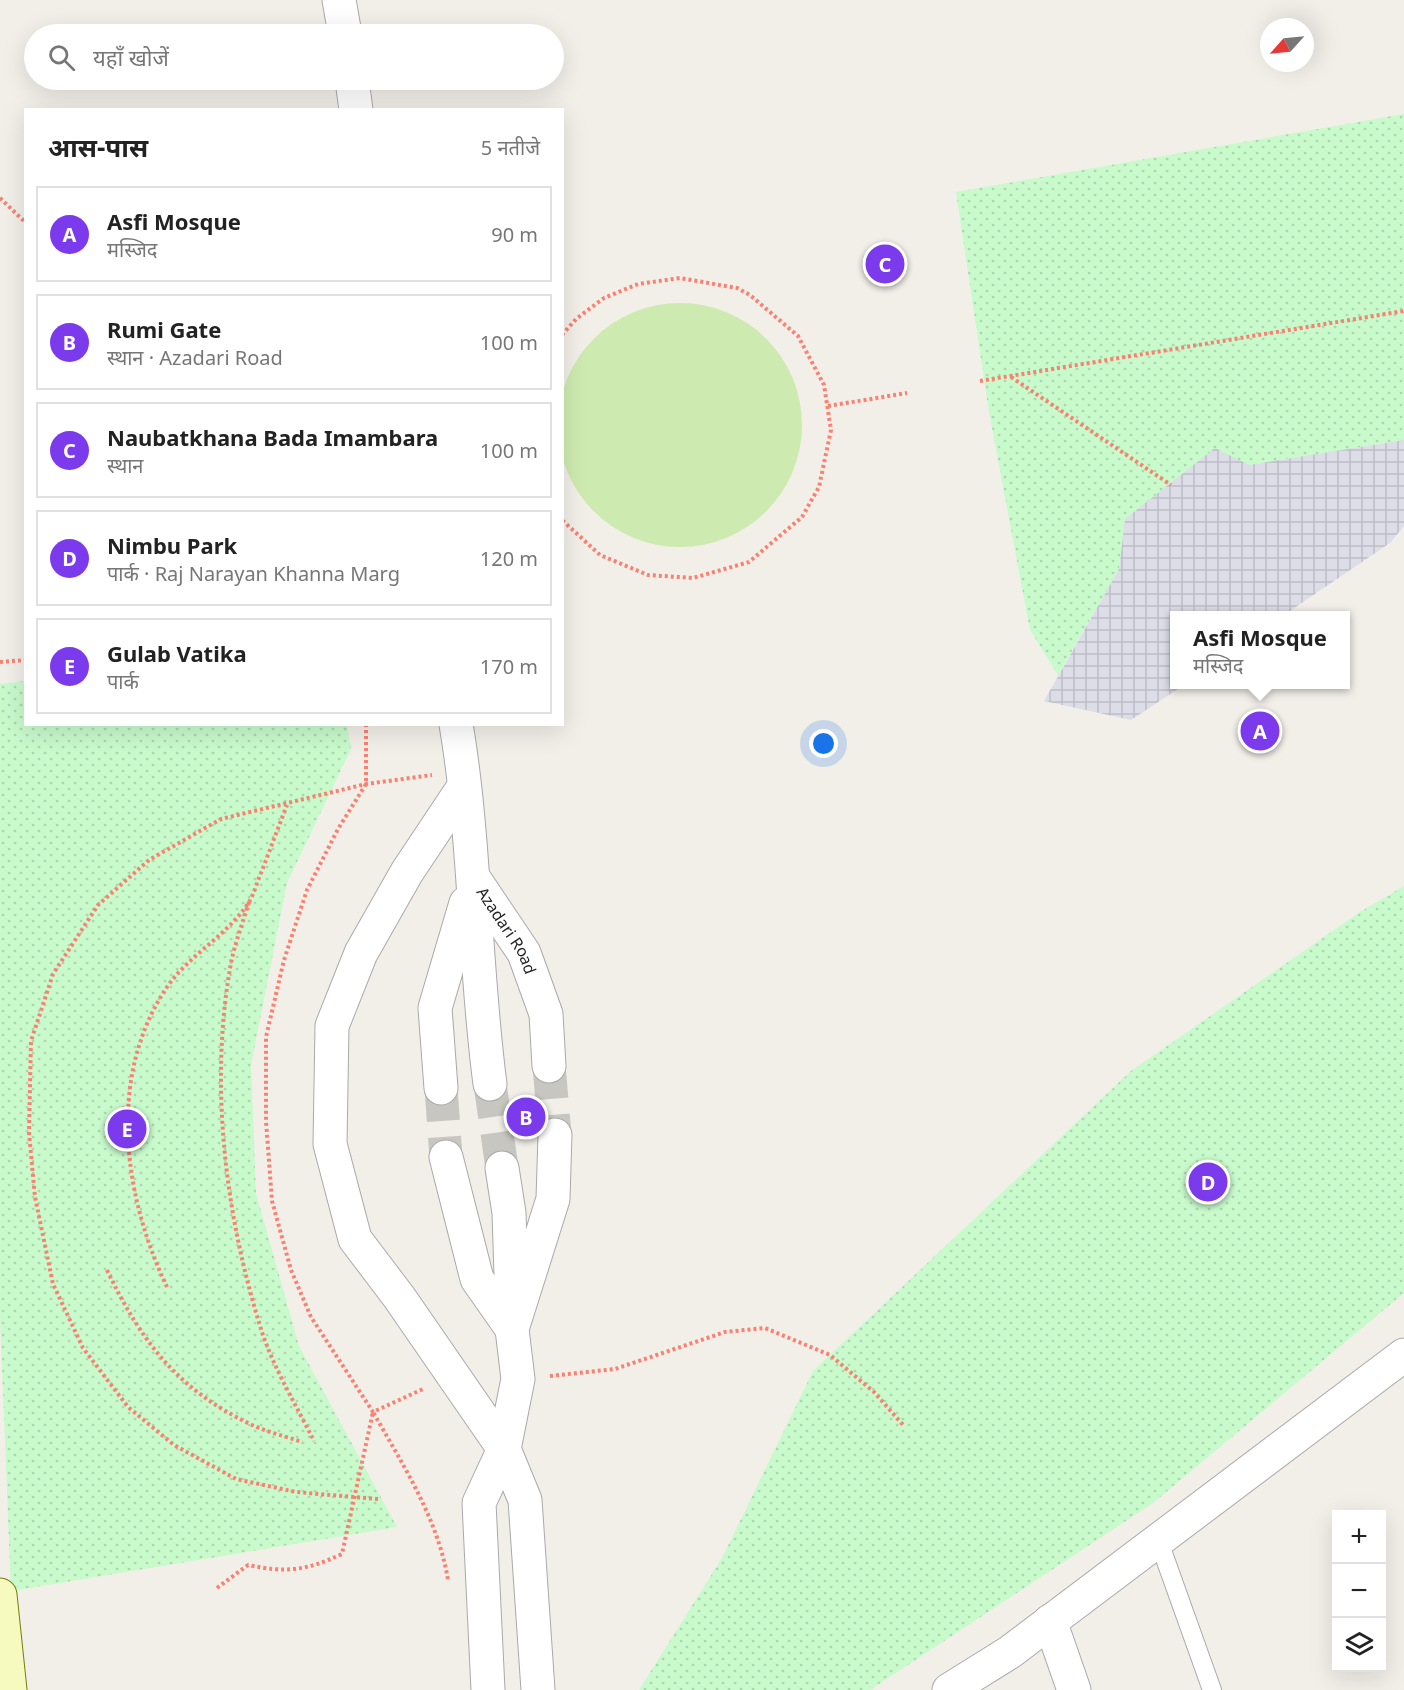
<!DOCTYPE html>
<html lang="hi">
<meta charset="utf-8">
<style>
body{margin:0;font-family:"Noto Sans","Noto Sans Devanagari",sans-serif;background:#f6f6f6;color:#222}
.controls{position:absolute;right:18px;bottom:18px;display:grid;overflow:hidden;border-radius:0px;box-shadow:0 6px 24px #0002}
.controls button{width:54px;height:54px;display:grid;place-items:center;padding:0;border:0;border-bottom:2px solid #e0e0e0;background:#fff;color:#222;font:30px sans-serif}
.compass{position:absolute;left:1260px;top:18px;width:54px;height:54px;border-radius:50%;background:#fff;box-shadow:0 6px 24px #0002;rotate:243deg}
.you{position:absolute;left:824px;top:744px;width:21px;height:21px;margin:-15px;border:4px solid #fff;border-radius:50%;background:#1a73e8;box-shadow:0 0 0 9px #1a73e833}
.badge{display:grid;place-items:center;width:39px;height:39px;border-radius:50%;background:#7c3aed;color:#fff;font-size:20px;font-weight:700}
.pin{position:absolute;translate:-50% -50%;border:3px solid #fff;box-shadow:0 2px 6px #0006}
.popup{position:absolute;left:1170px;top:611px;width:180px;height:78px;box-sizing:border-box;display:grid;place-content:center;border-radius:0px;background:#fff;filter:drop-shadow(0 2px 4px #0005);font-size:20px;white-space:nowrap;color:#767676}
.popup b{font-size:22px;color:#222}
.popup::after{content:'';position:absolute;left:50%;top:100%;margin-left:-12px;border:12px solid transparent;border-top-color:#fff}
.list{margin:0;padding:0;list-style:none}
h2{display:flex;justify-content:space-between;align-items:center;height:78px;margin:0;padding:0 24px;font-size:26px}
h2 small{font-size:20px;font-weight:400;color:#767676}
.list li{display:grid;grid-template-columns:39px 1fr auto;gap:18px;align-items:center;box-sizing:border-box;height:96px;margin:0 12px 12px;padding:0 12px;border:2px solid #e0e0e0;border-radius:0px}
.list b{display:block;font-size:22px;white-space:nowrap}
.list p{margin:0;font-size:20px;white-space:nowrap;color:#767676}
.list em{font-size:20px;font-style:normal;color:#767676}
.icon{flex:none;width:33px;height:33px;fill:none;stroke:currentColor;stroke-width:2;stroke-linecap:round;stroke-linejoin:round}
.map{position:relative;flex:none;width:1404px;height:1690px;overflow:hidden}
.search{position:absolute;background:#fff;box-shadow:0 6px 24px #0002;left:24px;top:24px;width:540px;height:66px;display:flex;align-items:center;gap:15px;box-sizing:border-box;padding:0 21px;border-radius:33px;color:#767676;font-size:22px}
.panel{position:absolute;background:#fff;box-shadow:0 6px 24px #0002;left:24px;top:108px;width:540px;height:618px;border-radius:0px}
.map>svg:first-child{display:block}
</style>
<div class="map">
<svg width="1404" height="1690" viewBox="0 0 1404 1690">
<defs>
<pattern id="park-dots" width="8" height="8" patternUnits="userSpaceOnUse" patternTransform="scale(1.5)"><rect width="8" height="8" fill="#c8facc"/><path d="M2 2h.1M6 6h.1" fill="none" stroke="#acd6af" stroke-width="1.8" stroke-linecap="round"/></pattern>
<pattern id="plaza-grid" width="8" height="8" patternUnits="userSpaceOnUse" patternTransform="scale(1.5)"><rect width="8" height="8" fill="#dddde8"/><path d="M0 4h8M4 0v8" fill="none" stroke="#bdbdc7"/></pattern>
</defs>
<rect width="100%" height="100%" fill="#f2efe9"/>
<path fill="#cdebb0" d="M558 425a122 122 0 1 1 244 0a122 122 0 1 1-244 0Z"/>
<path fill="url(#park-dots)" d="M1404,114v326l-155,25 -78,20 -46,34 -6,50 -61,106 -28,-45 -41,-218 -33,-220z
M25,681l1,43 321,1 4,24 -64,134 -36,182 5,128 43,153 98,181 -386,64 -11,-274v-633z
M1404,886v407l-251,210 -283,187h-231l83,-132 91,-187 318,-300 229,-159z"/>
<path fill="url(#plaza-grid)" d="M1404,440v86l-14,17 -106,72 -110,1v68l10,1 -53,35 -87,-19 75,-132 6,-50 90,-71 34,17z"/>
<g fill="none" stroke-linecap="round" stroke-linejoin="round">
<path stroke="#c8c6c1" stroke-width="33" stroke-dasharray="33 16" stroke-linecap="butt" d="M549,1066l6,69
M490,1084l12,84
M441,1088l5,69"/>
<defs>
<path id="service" d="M1158,1539l54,151"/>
<path id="minor" d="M1050,1621l24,69"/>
<g id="tertiary">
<path d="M339,0l6,34"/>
<path d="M352,80l4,30"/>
<path d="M456,724c20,119 18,241 34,360"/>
<path d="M463,788l-56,84 -46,81 -29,73 -2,118 25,95 44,58 105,152 21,51 13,190"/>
<path id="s1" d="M475,880l49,73 22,61 3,52"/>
<path d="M441,1088l-6,-80 31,-105"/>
<path d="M446,1157l31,122 35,50"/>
<path d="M502,1168l7,45 3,94"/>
<path d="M488,1690l-9,-187 25,-54 14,-70 -6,-50 41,-130 2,-64"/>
<path d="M949,1690l61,-38 394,-297"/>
</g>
<path id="secondary" d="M0,1595l10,95"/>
</defs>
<use href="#service" stroke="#a9a9a9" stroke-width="20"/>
<use href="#minor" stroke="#a9a9a9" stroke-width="35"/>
<use href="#tertiary" stroke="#a9a9a9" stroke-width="35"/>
<use href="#secondary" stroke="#707d05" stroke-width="35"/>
<path stroke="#fa8072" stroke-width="4" stroke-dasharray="3 3" stroke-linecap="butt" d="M0,198l26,25
M562,335l14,-16 28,-21 34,-14 42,-6 57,10 13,7 48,41 26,49 7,45 -12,57 -17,30 -53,45 -56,16 -45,-3 -48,-20 -38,-35
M1011,377l160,108
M980,381l424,-70
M828,406l79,-13
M0,662l26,-2
M366,724v60l-28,45 -31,61 -23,70 -18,77v84l6,80 19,69 20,47 62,95 50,-23
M249,902c-6,20 -14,41 -18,61 -22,120 -6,251 30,366 11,36 36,78 53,112
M107,1270c34,71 70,119 143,154 16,8 35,12 52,18
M167,1287c-44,-92 -60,-211 0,-300 22,-32 61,-52 82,-85 5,-8 8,-20 12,-29 9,-23 17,-45 26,-68
M550,1376l65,-7 110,-37 40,-4 65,27 44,37 30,34
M378,1499l-82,-7 -60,-13 -62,-34 -46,-38 -45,-59 -30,-64 -18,-87 -6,-64 2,-92 22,-67 45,-69 51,-45 72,-41 145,-35 66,-9
M217,1588l31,-23c38,8 57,6 94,-11l31,-142c30,53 65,107 75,168"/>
<use href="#service" stroke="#fff" stroke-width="18"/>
<use href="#minor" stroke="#fff" stroke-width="33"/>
<use href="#tertiary" stroke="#fff" stroke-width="33"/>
<use href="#secondary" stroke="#f7fabf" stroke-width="33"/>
</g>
<g text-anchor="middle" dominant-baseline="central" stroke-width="5" stroke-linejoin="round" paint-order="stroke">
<g font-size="16" fill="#222" stroke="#fff">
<text stroke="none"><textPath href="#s1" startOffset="60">Azadari Road</textPath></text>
</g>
</g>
</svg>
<div class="controls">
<button>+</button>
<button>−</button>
<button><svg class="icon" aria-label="layers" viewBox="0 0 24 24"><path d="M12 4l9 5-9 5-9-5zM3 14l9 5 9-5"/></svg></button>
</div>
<svg class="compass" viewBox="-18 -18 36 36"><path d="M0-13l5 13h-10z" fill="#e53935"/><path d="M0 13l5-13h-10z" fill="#767676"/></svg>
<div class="you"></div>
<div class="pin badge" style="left:1260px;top:731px">A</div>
<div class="popup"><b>Asfi Mosque</b>मस्जिद</div>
<div class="pin badge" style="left:526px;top:1117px">B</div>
<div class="pin badge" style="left:885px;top:264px">C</div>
<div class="pin badge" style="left:1208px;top:1182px">D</div>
<div class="pin badge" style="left:127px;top:1129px">E</div>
<div class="search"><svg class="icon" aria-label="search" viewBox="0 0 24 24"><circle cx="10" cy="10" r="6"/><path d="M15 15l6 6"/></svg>यहाँ खोजें</div>
<section class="panel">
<h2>आस-पास<small>5 नतीजे</small></h2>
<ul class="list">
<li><span class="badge">A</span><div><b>Asfi Mosque</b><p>मस्जिद</p></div><em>90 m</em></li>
<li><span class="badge">B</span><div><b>Rumi Gate</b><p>स्थान · Azadari Road</p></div><em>100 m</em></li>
<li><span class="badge">C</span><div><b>Naubatkhana Bada Imambara</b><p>स्थान</p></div><em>100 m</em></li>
<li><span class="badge">D</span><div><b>Nimbu Park</b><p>पार्क · Raj Narayan Khanna Marg</p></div><em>120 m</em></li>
<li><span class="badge">E</span><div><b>Gulab Vatika</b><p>पार्क</p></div><em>170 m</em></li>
</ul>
</section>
</div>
